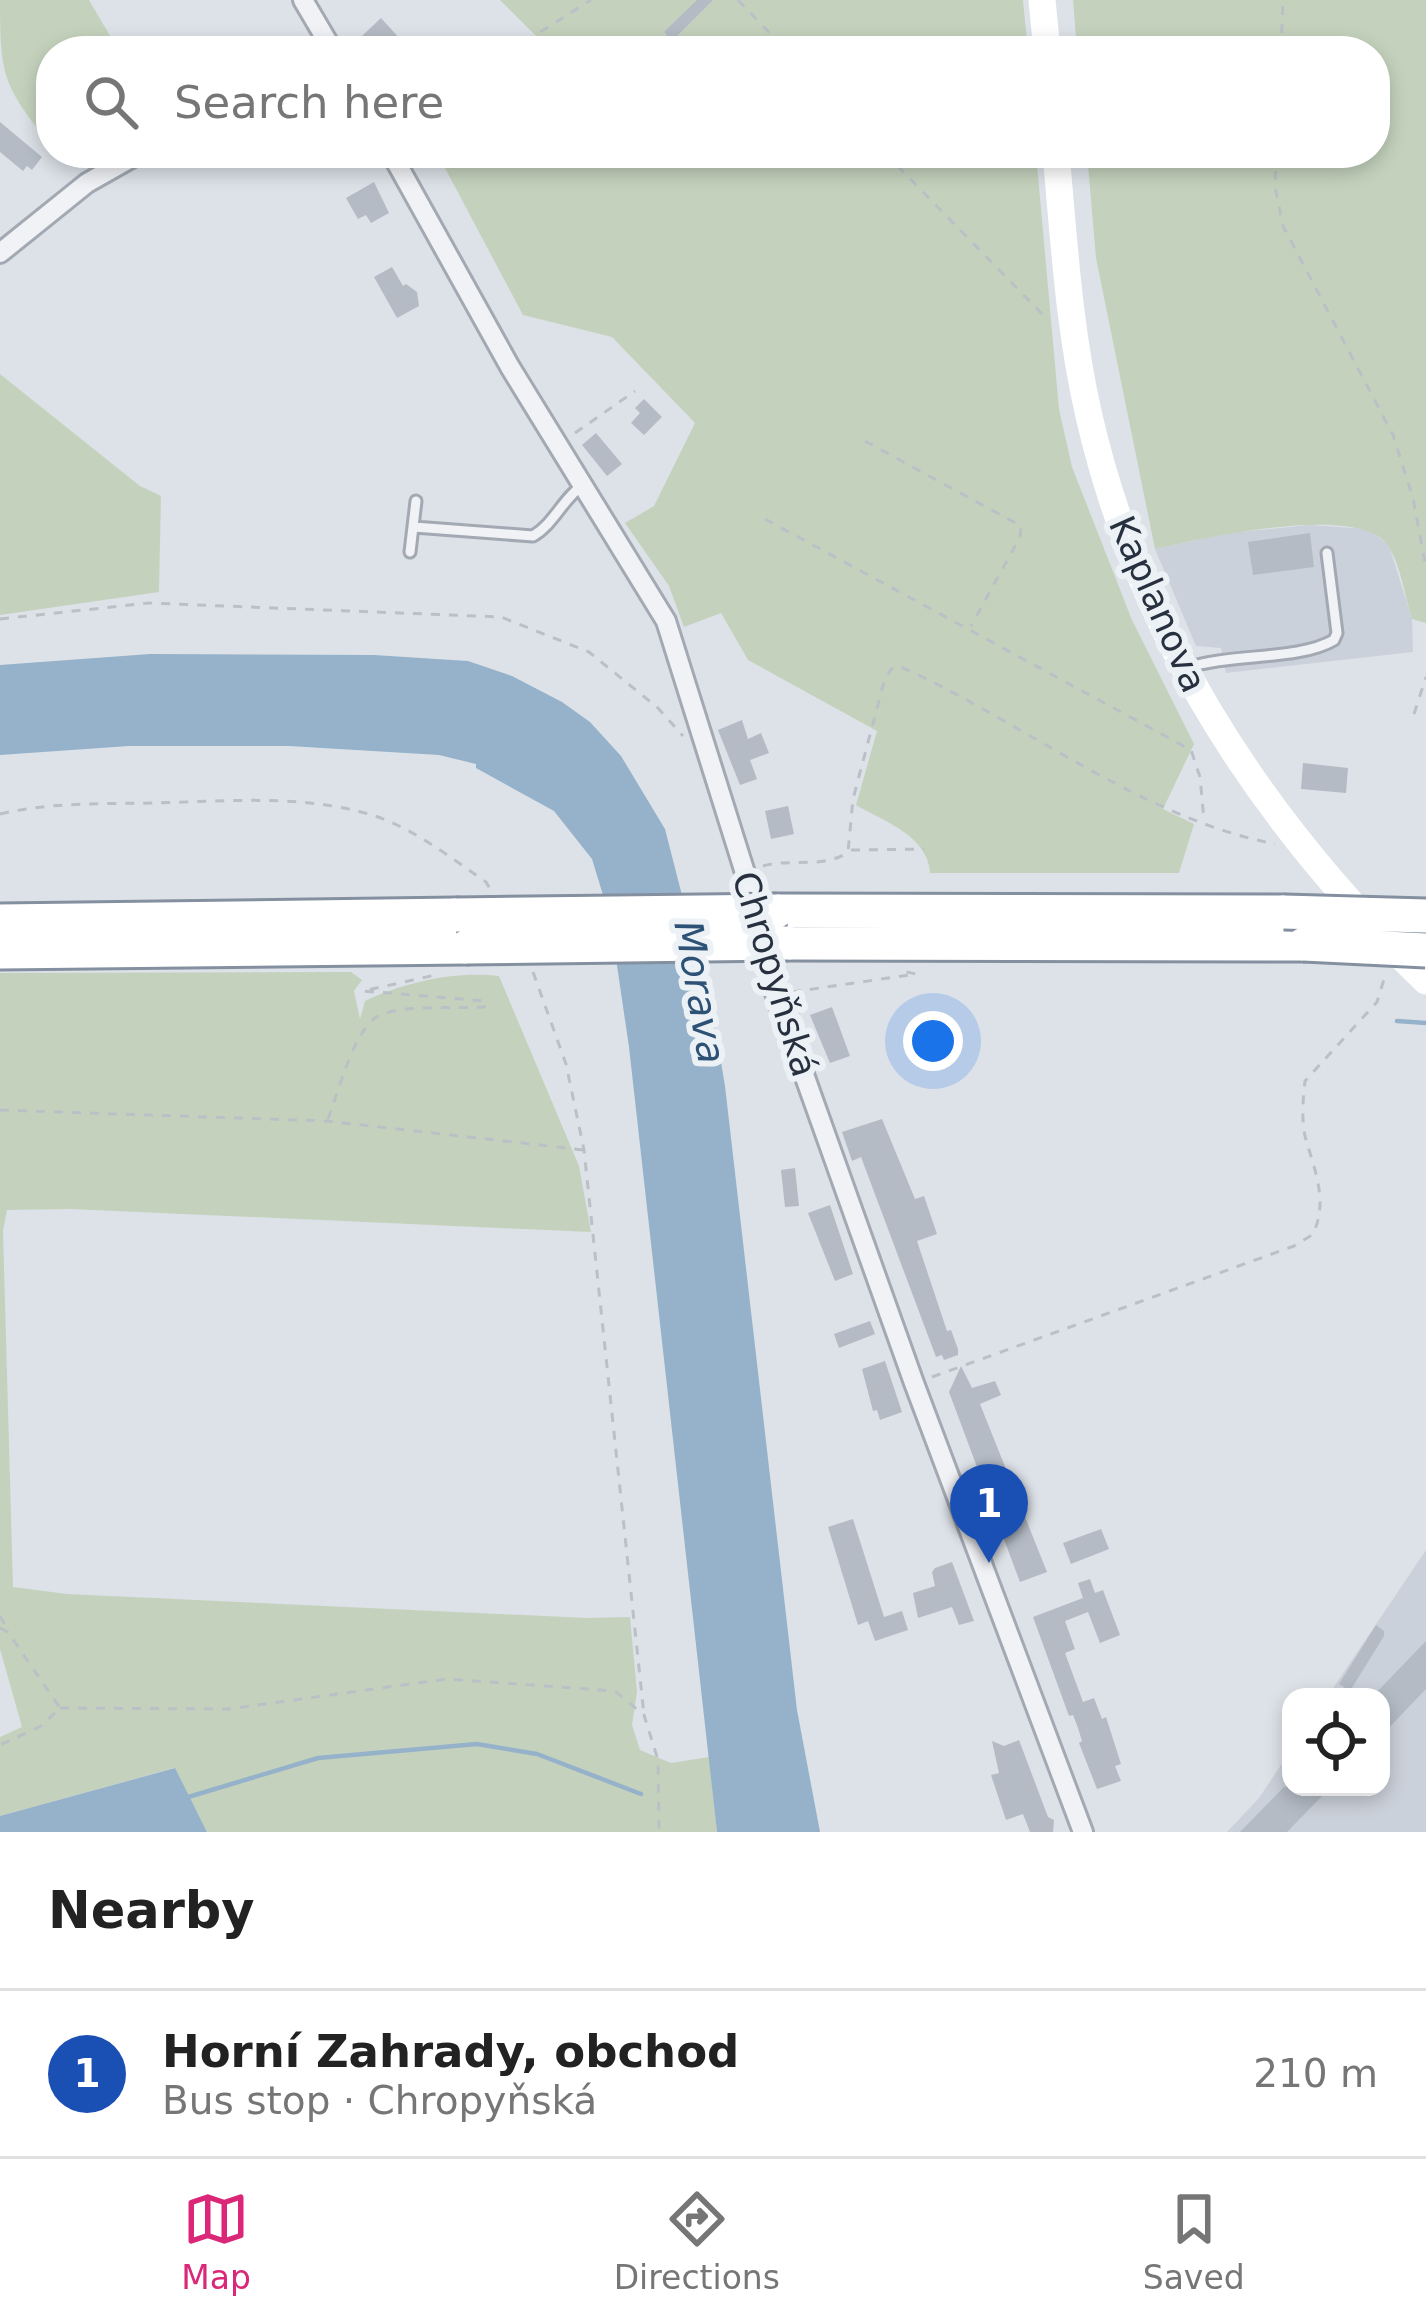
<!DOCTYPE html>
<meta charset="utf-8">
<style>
body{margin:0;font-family:"DejaVu Sans",sans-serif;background:#f2f2f2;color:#222}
.controls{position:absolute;right:36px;bottom:36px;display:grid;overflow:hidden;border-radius:24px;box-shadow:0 6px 18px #0003}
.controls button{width:108px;height:108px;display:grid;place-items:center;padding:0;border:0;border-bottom:3px solid #e0e0e0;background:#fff;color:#222;font:60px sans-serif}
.you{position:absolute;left:933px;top:1041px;width:42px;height:42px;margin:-30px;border:9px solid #fff;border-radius:50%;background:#1a73e8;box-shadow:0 0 0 18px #1a73e833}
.badge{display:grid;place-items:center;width:78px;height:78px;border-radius:50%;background:#db2777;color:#fff;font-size:39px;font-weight:700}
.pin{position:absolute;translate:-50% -99px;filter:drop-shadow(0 3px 6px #0008)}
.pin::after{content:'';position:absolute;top:63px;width:42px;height:36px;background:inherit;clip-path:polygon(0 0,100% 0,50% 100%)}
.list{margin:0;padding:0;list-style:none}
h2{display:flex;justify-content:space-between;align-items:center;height:156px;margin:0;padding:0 48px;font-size:51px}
h2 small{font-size:39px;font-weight:400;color:#767676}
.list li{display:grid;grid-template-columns:78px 1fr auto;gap:36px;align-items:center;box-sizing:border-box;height:168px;padding:0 48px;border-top:3px solid #e0e0e0}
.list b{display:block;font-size:45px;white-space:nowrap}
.list p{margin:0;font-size:39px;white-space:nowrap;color:#767676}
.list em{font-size:39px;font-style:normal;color:#767676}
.icon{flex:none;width:66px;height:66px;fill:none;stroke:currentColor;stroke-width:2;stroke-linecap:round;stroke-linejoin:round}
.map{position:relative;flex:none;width:1426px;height:1832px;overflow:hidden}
.search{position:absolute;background:#fff;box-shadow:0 6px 18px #0003;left:36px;right:36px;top:36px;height:132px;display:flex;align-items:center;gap:30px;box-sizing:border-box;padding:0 42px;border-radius:48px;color:#767676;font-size:45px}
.sheet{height:324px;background:#fff}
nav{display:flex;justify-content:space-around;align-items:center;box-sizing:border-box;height:168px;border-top:3px solid #e0e0e0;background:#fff;font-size:33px;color:#767676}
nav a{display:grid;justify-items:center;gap:6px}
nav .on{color:#db2777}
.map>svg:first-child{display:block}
</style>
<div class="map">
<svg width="1426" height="1832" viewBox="0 0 1426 1832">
<rect width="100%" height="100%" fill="#dde2e8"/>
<path fill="#cbd1da" d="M1310,525l58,4 21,16 23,74 1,33 -187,21 -5,-25 -25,-2 -41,-97 73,-16z
M1426,1550v282h-199l32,-34 32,-48v37h90v-90h-54z"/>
<path fill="#c4d2bd" d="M0,0h89l30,51h-68v95c-48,-61 -51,-69 -51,-146z
M500,0h523l5,51h-509l17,-15z
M1073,0h353v623l-14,-4c-7,-22 -11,-52 -23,-72 -27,-46 -189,-8 -234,2l-59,-291 -9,-105h288v-102h-298z
M437,153h599l23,256 13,58 60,153 62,124 -31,65 31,15 -15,49h-249c-2,-37 -45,-51 -74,-68l21,-74 -129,-71 -27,-47 -37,14 -15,-41 -44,-63 29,-17 41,-83 -83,-86 -89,-22z
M0,374l140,112 21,10 -2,96 -159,23z
M351,972l11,8 -8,11 6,28 5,-18c40,-19 90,-30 134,-25l80,190 12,66 -521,-23 -63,1 -4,21 10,356 54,7 520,24 43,-1 7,75 -5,33 8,25 31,13 38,-6 8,75h-510l-33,-64 -174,48v-79l22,-10 -22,-78v-676z"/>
<path fill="#95b2ca" d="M150,654l224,1 94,6 44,15 50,26 28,20 31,34 44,73 49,191 11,66 72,624 23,122h-103l-88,-785 -19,-129 -18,-59 -38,-48 -78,-43v-4l-37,-9 -150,-9h-160l-129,9v-90z
M175,1768l32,64h-207v-16z"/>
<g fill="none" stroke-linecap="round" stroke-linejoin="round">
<path stroke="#95b2ca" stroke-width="4.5" d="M1397,1021l29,2
M185,1798l133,-40 159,-14 60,10 104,40"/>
</g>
<path fill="#b4bbc5" d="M697,0h16l-41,41 -8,-9z
M381,18l22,24 -9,9h-48z
M0,122l42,35 -10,13 -5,-4 -4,5 -23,-19z
M374,182l15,31 -18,10 -5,-8 -8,4 -12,-21z
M392,267l11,19 3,-2 11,8 2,14 -22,12 -23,-41z
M644,399l18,18 -18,18 -13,-12 9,-10 -5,-5z
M596,433l26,31 -15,12 -25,-31z
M1310,533l4,34 -61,8 -5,-33z
M742,720l6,19 13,-6 8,20 -19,7 7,19 -17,6 -22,-55z
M1303,763l45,5 -2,25 -45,-4z
M788,806l6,28 -23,5 -6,-28z
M832,1007l18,49 -20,7 -20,-48z
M882,1119l33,80 9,-3 13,38 -20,7 30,90 4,-1 7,19v6l-14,5 -2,-5 -6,2 -75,-200 -9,4 -10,-29z
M795,1168l4,38 -14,1 -4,-37z
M830,1205l23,69 -18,7 -27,-68z
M870,1321l5,13 -36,14 -5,-14z
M885,1361l17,51 -22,8 -3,-10 -4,1 -11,-42z
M961,1366l11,22 23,-7 6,14 -21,9 67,168 -27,10 -71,-190z
M853,1519l31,98 18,-6 6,19 -33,11 -7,-20 -10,4 -30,-98z
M1101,1529l8,20 -38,15 -8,-21z
M952,1562l22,59 -15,4 -7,-18 -34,11 -5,-25 22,-7 -3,-14 3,-4z
M1090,1579l5,14 8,-3 17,45 -20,8 -12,-31 -23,9 10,28 -10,4 18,49 11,-4 8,21 4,-2 15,47 -6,2 6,15 -24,8 -18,-46 3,-2 -4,-13 -5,-13 -4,1 -36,-99 50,-19 -5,-15z
M1376,1625l8,6v5l-34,55 -11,-7z
M1426,1641v48l-45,47v-39h-9z
M1019,1740l29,77 6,3 -1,12h-23l-7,-18 -17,6 -15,-45 8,-2 -7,-32 12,5z
M1284,1787h47l-44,45h-47z"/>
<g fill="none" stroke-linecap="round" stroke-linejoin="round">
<defs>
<path id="lane" d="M414,527l119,9c21,-12 30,-38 51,-52
M410,552l6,-51
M1187,668c43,-15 111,-7 147,-28l3,-7 -10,-80"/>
<path id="street" d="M303,0l30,51
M391,153l119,214 156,254 80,255 29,117 139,390 169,449
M0,253l87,-70 53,-30"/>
<path id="highway" d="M777,911l507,1
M0,921l456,-6
M788,943l516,1
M0,952l466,-5"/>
</defs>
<use href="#lane" stroke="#a2a9b2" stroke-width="15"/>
<use href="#street" stroke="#a2a9b2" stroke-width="24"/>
<use href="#highway" stroke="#84909f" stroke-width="39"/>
<path stroke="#bbc0c6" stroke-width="3" stroke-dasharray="9 9" stroke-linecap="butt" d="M738,0l49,51
M510,51l81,-51
M1281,51l2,-51
M885,153l162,166
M1276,153l-1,34 8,39 110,209 20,63 13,70
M575,433l60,-42
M865,441l156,85 -1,11 -49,89
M765,519l426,231 9,27 4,43
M0,619l149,-16 352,14 88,35 69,56 25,28
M1414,714l12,-37
M0,814c51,-12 103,-10 156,-11 70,-2 151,-9 219,13 41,14 76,42 111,66l4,7
M851,850l73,-1
M763,866c27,-8 62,3 85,-14l5,-53 31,-117 7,-13 8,-3c123,55 242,152 376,178
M533,972l33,92 18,86 60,565
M792,992l124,-18 -18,-4
M0,1110l327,11 257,29
M328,1119c10,-26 26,-90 50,-103 22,-12 80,-7 106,-9l2,-6 -123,-10 77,-17
M932,1377l362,-131 18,-11c17,-30 3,-65 -6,-95 -5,-18 -3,-41 -1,-59l72,-79 8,-26
M0,1616l8,14
M0,1628l8,4 52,76 -19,18 -41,19
M60,1708l168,1 219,-30 168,12 29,24 14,45 1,72"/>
<use href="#lane" stroke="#f0f2f6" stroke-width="9"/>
<use href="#street" stroke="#f0f2f6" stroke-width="18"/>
<path stroke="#fff" stroke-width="27" d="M1042,0l5,51
M1056,153c8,88 13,177 33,263 51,222 175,408 337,565"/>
<use href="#highway" stroke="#fff" stroke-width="33"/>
<defs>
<path id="highway-bridge" d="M1284,912l142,4
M456,915l321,-4
M1304,944l122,6
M466,947l322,-4"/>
</defs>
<use href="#highway-bridge" stroke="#84909f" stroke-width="39" stroke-linecap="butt"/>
<use href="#highway-bridge" stroke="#fff" stroke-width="33"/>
</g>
<g text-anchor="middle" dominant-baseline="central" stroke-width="12" stroke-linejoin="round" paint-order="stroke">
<g font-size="36" fill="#26303f" stroke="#ecf1f5">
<text transform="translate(1158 604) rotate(66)">Kaplanova</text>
<text transform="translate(775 974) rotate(73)">Chropyňská</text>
</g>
<g font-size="39" font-style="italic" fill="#2e5275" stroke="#ecf1f5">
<text transform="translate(700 992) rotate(80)">Morava</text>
</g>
</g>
</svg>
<div class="controls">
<button><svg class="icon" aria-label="locate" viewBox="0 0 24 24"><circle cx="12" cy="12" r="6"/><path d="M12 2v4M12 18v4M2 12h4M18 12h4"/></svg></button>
</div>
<div class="you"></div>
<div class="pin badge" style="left:989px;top:1563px;background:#1a4fb4">1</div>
<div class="search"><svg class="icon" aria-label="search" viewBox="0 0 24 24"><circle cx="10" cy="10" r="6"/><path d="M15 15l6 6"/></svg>Search here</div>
</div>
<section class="sheet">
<h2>Nearby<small></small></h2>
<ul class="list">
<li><span class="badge" style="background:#1a4fb4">1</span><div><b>Horní Zahrady, obchod</b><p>Bus stop · Chropyňská</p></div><em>210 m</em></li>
</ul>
</section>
<nav>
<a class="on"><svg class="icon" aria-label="map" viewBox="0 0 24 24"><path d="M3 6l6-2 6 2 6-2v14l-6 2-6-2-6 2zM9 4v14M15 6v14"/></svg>Map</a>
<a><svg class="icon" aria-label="directions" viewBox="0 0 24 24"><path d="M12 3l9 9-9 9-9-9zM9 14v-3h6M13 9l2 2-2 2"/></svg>Directions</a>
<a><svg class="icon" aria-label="saved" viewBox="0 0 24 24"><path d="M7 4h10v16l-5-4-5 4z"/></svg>Saved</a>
</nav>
